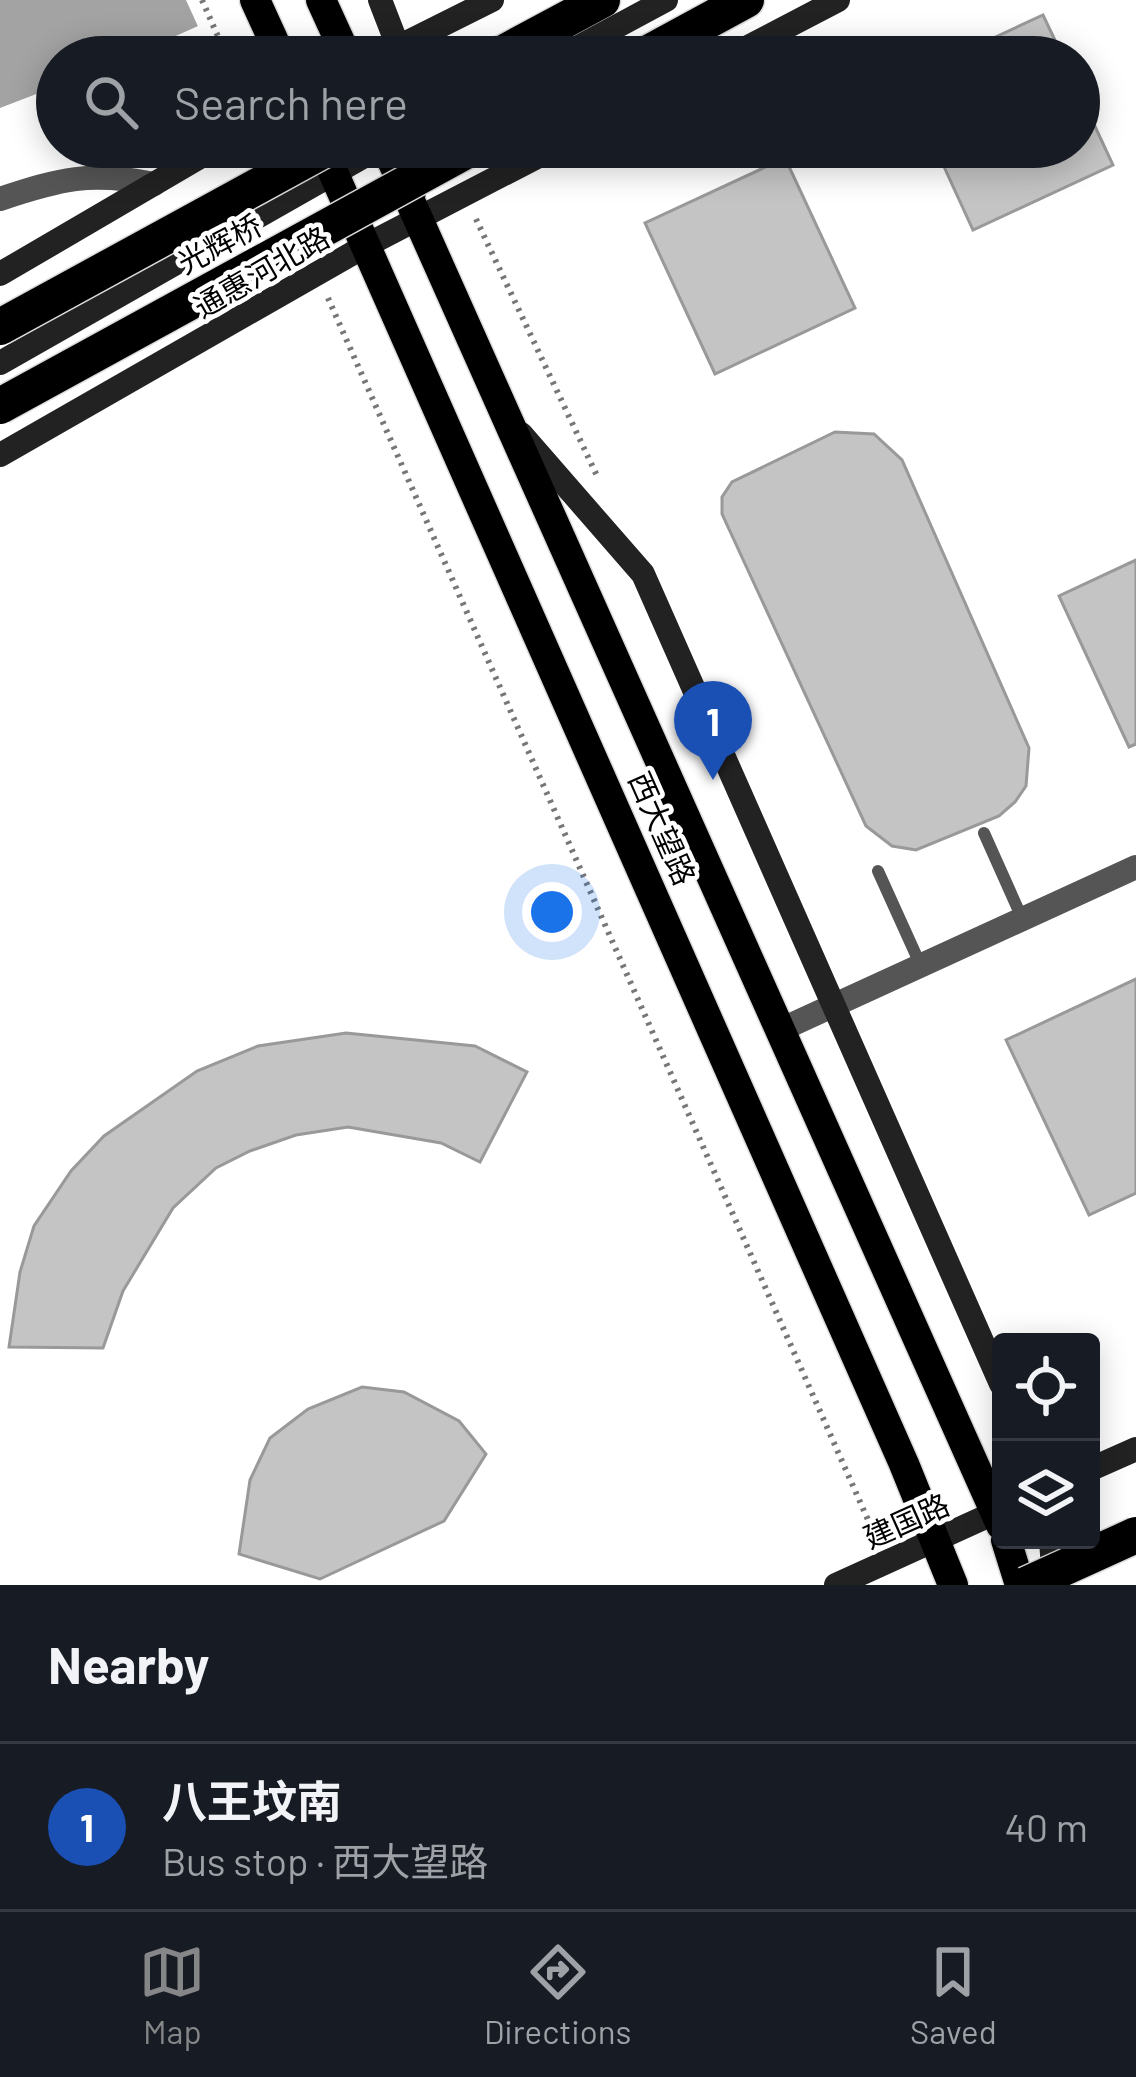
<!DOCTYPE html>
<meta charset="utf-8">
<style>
body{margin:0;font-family:Barlow,"Noto Sans SC",sans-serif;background:#242831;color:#f1f3f6}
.controls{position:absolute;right:36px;bottom:36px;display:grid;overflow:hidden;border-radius:12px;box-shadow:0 6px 30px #0003}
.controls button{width:108px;height:108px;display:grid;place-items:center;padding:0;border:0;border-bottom:3px solid #363941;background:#171b24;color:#f1f3f6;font:60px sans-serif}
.you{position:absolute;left:552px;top:912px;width:42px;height:42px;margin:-30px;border:9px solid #fff;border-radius:50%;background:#1a73e8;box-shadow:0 0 0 18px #1a73e833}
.badge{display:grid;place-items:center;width:78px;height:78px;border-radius:50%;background:#858687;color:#fff;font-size:39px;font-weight:700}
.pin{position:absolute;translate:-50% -99px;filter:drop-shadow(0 3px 6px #0008)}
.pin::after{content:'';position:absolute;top:63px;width:42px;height:36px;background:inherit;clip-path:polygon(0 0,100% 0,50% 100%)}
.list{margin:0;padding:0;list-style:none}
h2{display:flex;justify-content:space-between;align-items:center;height:156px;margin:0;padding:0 48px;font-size:51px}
h2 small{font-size:39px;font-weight:400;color:#9ea1a6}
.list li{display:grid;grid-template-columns:78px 1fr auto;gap:36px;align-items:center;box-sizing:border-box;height:168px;padding:0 48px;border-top:3px solid #363941}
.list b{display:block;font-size:45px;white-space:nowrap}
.list p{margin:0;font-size:39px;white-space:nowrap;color:#9ea1a6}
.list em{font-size:39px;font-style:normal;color:#9ea1a6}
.icon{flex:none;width:66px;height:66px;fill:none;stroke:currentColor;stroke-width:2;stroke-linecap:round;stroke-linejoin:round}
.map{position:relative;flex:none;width:1136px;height:1585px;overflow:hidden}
.search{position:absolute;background:#171b24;box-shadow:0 6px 30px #0003;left:36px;right:36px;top:36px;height:132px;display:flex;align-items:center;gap:30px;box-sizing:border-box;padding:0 42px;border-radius:66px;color:#9ea1a6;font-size:45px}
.sheet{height:324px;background:#171b24}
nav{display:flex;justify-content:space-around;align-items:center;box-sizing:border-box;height:168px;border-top:3px solid #363941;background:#171b24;font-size:33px;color:#9ea1a6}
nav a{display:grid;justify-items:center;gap:6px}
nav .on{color:#858687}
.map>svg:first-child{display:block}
</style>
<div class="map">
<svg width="1136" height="1585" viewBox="0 0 1136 1585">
<rect width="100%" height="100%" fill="#fff"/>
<path fill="#a3a3a3" d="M0,0h256l-127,57h-72v29l-57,22z"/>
<path fill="#fff" d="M186,0h76l-61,33z"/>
<path fill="#c4c4c4" stroke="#999" stroke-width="3" d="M1043,15l20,42h-111z
M1079,92l34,73 -140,65 -38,-83h144z
M785,158l70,150 -140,66 -70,-151z
M835,432l39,2 28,26 127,288 -3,38 -11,16 -16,14 -83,34 -24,-4 -26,-20 -144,-312v-17l10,-15z
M1136,560v184l-7,3 -70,-151z
M1136,979v214l-47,22 -83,-175z
M346,1033l129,13 52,26 -47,90 -39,-19 -93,-16 -52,8 -46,16 -34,17 -43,40 -50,83 -20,57 -94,-1 11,-75 14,-46 37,-55 33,-35 93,-65 61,-25z
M362,1387l42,5 55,29 27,33 -42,67 -124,58 -81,-25 11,-74 20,-42 38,-29z"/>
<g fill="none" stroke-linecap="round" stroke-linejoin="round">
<defs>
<path id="primary" d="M255,0l26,57
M321,0l26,57
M322,147l582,1317 49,121
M386,147l615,1378
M1006,1540l14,45"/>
<path id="highway" d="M496,57l106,-57
M641,57l105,-57"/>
</defs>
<use href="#primary" stroke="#dbdbdb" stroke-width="33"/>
<use href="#highway" stroke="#dbdbdb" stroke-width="39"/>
<path stroke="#777" stroke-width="6" stroke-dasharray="3 6" stroke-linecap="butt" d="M202,0l25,57
M476,219l122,259
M328,298l548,1240"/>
<path stroke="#555" stroke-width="12" d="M984,833l38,85
M878,871l43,95"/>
<path stroke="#555" stroke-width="24" d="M0,199c60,-20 90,-28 154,-15
M780,1030l356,-163"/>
<path stroke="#222" stroke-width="24" d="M380,0l22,57
M378,57l114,-57
M560,57l106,-57
M729,57l109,-57
M410,147l4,46
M0,274l217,-127
M0,363l380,-216
M521,434l122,140 358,810
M0,455l367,-210 189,-98
M1091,1469l45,-20
M1051,1540l3,43
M836,1585l165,-75"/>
<use href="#primary" stroke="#000" stroke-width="30"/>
<use href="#highway" stroke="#000" stroke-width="36"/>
<defs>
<path id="highway-bridge" d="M0,327l329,-180
M0,406l473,-259
M1026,1585l110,-50"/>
</defs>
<use href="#highway-bridge" stroke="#dbdbdb" stroke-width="39" stroke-linecap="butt"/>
<use href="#highway-bridge" stroke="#000" stroke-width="36"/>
</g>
<g text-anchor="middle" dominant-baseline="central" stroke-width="9" stroke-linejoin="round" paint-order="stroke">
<g font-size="30" fill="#000" stroke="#fff">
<text transform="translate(219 243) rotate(-28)">光辉桥</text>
<text transform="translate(261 271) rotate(-30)">通惠河北路</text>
<text transform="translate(663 828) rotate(66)">西大望路</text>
<text transform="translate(906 1520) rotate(-24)">建国路</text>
</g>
</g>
</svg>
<div class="controls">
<button><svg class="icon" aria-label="locate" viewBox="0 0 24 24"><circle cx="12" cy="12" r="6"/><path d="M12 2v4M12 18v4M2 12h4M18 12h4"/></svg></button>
<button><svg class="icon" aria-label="layers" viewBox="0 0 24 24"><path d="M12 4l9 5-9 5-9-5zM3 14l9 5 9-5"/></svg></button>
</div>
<div class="you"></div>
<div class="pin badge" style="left:713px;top:780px;background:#1a4fb4">1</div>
<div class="search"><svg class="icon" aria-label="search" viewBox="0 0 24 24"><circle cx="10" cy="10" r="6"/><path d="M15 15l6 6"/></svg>Search here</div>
</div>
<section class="sheet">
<h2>Nearby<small></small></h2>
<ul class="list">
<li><span class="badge" style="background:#1a4fb4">1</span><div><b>八王坟南</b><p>Bus stop · 西大望路</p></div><em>40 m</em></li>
</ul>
</section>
<nav>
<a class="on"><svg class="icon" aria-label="map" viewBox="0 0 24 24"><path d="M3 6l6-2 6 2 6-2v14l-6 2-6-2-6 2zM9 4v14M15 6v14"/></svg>Map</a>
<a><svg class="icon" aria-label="directions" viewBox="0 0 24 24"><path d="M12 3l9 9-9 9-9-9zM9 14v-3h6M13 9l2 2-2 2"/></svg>Directions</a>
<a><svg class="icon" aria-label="saved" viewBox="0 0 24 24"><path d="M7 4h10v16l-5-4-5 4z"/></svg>Saved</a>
</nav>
